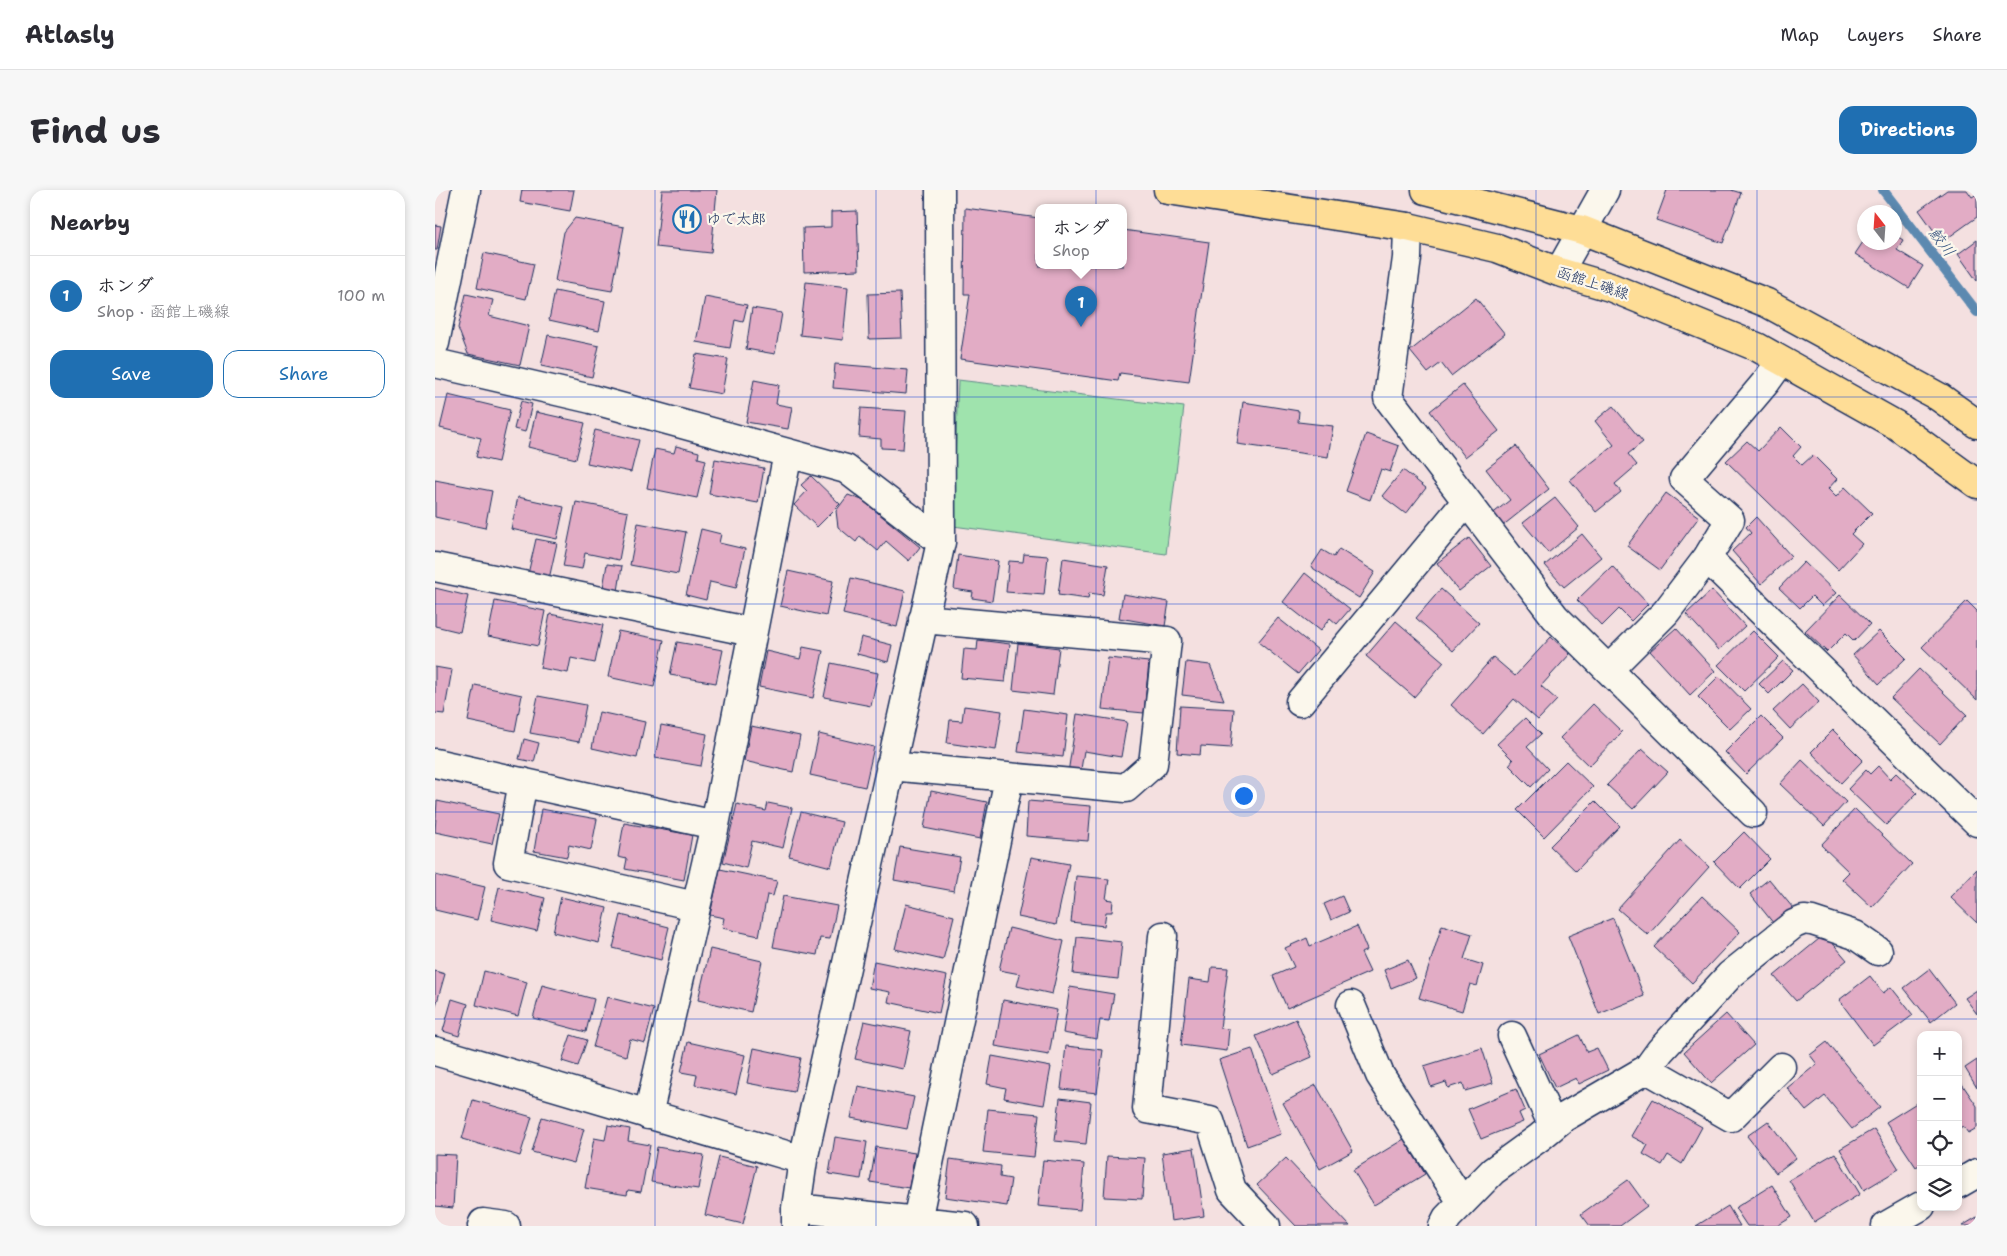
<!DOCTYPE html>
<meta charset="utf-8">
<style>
body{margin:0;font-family:"Shantell Sans","Klee One",sans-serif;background:#f7f7f7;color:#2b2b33}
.controls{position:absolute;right:15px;bottom:15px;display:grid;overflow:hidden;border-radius:10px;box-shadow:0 2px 8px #0003}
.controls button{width:45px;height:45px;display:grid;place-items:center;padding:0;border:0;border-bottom:1px solid #e1e1e2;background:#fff;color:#2b2b33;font:25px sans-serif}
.compass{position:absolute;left:1422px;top:15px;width:45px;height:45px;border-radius:50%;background:#fff;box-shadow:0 2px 8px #0003;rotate:343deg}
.you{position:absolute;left:808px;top:605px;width:18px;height:18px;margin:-12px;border:4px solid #fff;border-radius:50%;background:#1a73e8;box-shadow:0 0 0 8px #1a73e833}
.badge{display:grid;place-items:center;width:32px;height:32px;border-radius:50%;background:#1f6fb2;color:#fff;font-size:16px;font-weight:700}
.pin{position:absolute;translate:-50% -41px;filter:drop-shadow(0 1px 2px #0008)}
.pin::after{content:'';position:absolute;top:26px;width:18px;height:15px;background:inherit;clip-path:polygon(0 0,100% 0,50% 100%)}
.popup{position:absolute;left:600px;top:14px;width:92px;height:65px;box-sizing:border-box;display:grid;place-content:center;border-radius:10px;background:#fff;filter:drop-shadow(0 1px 4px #0005);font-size:16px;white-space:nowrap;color:#7c7c81}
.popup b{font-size:19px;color:#2b2b33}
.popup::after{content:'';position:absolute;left:50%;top:100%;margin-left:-10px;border:10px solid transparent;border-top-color:#fff}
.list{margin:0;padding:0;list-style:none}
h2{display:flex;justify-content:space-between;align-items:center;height:65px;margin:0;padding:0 20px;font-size:21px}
h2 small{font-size:16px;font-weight:400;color:#7c7c81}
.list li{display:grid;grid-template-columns:32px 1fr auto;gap:15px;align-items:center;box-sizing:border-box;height:80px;padding:0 20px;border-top:1px solid #e1e1e2}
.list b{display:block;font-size:19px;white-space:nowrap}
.list p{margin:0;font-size:16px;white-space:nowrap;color:#7c7c81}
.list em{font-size:16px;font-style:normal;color:#7c7c81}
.actions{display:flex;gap:10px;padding:15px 20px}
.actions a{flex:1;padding:11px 0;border:1px solid #1f6fb2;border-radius:15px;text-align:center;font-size:18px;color:#1f6fb2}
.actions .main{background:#1f6fb2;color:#fff}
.icon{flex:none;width:28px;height:28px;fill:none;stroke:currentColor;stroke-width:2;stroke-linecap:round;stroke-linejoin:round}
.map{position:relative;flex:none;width:1542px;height:1036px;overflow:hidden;border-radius:15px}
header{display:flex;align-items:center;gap:30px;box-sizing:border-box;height:70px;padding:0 25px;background:#fff;border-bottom:1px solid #e1e1e2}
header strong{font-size:24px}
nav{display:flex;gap:28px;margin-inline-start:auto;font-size:18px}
.intro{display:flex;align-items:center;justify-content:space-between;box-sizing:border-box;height:120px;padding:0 30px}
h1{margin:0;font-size:35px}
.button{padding:12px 22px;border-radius:15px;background:#1f6fb2;color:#fff;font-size:18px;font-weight:700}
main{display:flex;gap:30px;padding:0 30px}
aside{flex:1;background:#fff;border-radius:15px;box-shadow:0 2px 8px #0003}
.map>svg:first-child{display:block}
</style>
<header>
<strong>Atlasly</strong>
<nav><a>Map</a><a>Layers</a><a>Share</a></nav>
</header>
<div class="intro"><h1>Find us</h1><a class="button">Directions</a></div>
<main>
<aside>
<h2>Nearby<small></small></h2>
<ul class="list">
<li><span class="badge">1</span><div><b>ホンダ</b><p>Shop · 函館上磯線</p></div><em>100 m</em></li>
</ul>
<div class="actions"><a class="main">Save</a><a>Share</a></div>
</aside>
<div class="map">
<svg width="1542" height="1036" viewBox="0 0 1542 1036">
<rect width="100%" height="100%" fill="#f4e0e0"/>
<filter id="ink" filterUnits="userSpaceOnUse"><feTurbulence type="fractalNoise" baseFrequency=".02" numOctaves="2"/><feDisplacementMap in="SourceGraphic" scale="10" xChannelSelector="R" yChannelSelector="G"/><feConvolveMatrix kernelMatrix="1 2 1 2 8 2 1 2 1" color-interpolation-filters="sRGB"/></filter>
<g filter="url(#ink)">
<path fill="#9fe3ad" stroke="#5d8986" d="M523,190l226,27 -18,147 -213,-28z"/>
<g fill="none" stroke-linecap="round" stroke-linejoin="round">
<path stroke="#5b89b0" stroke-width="10" d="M1448,0l94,122"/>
</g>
<path fill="#e2acc5" stroke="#1b2f5e" d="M87,0h52l-4,21 -50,-9z
M227,0h55l-6,63 -55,-6z
M1232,0h64l10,3 -18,50 -67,-23z
M1512,0h20l5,7 5,-3v23l-35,25 -23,-32z
M530,18l74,10v48h84v-36l86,12 -20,140 -69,-9 -2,8 -158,-22 10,-65h-6z
M422,21l2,59 -55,2 -1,-44 28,-1v-15z
M140,28l49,9 -12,64 -57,-10 9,-49z
M0,35l6,1 -4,24h-2z
M1460,45l8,5 -6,10 26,16 -14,22 -54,-34 10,-15v3h30z
M1542,50v41l-19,-27z
M49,63l50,11 -8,35 -49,-11z
M371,92l42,5 -5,53 -43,-5z
M120,101l50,10 -6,30 -50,-11z
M465,103l2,45 -33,1 -1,-45z
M31,104l27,6 -4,16 40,10 -9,39 -52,-11 -10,-26z
M270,107l42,8 -4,17 -8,-2 -5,28 -34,-6z
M1041,108l29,36 -54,42 -10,-13 -13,10 -18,-22z
M317,118l30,5 -7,41 -29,-5z
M113,145l51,11 -7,31 -51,-11z
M261,164l32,5 -6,35 -33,-6z
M400,174l73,6 -2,24 -73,-6z
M319,190l25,5 -3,19 16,3 -4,22 -42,-7z
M1028,195l36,46 -34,26 -35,-46z
M13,205l62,15 -12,52 -22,-5 5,-19 -41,-10z
M86,211l11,3 -7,28 -11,-3z
M808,212l56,9 -1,11 35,4 -5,31 -91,-13z
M1178,216l30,36 -15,12 9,11 -22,19 6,8 -25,20 -26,-32 44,-35 -19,-24z
M426,218l45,3 -3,38 -22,-1v-9l-22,-2z
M101,222l49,11 -9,36 -48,-12z
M1346,237l20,20 -8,9 9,9 11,-10 24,24 -9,10 8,8 9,-10 27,26 -21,21 11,10 -24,26 -112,-109 21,-20 11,10z
M160,240l44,10 -8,32 -44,-9z
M931,244l33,12 -9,26 -9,-3 -11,31 -24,-9z
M241,256l23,6 -1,6 8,2 -9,38 -50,-10 8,-39 19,4z
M1081,256l33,43 -48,38 -10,-12 19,-15 -24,-31z
M280,269l49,9 -6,35 -49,-9z
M968,280l23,18 -20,26 -24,-18z
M376,286l29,28 -23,23 -23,-22 13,-14 -6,-6z
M0,290l57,11 -7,37 -50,-11z
M1231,303l33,24 -39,53 -33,-24z
M413,305l14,5 58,47 -11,14 -23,-20 -8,10 -18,-15 -4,6 -18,-15 -2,-16z
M83,307l46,10 -7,32 -46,-10z
M1120,308l24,29 -31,26 -25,-30z
M141,312l52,10 -9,48 -34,-7 -3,16 -19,-3z
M1321,327l35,39 -30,28 -29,-33 19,-18 -5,-6z
M203,333l48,9 -8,42 -48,-9z
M266,339l20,5 -2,9 26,6 -9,39 -26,-6 -4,18 -20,-5z
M1147,344l19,23 -37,30 -19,-22z
M1034,348l22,28 -32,25 -22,-28z
M101,349l21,4 -8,36 -21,-5z
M904,359l36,23 -16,26 -48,-31 11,-17 12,7z
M589,364l24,2 -4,39 -38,-3 3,-31 14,1z
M523,365l40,6 -6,40 -20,-3 1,-6 -19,-3z
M628,368l45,7 -5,30 -14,-2 -1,6 -30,-4z
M1369,372l32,31 -14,13 -10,-10 -12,12 -21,-20z
M172,374l15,2 -4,25 -15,-3z
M1177,376l36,38 -17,17 -12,-12 -17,17 -25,-26z
M353,381l45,10 -7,35 -46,-10z
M870,383l45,36 -13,15 -7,-6 -10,13 -37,-29z
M416,388l54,13 -8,36 -54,-13z
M0,398l33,8 -8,36 -25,-6z
M1006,399l38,34 -26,28 -37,-33z
M1277,400l33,36 -26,24 -33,-36z
M688,404l46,8 -4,24 -46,-8z
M1405,405l30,29 -16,17 -8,-8 -19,19 -22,-21z
M60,411l50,10 -7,35 -50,-10z
M1532,411l10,10v89l-55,-53z
M115,424l53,11 -8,38 -24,-5 -3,15 -28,-5z
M843,428l40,32 -20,24 -40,-32z
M961,431l48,41 -30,35 -48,-41z
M1241,438l39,43 -25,24 -40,-44z
M183,441l46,9 -10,47 -46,-10z
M1318,441l26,26 -35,34 -26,-26z
M1444,441l27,27 -27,26 -26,-29z
M426,447l31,8 -4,17 -31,-8z
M1116,447l19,17 -29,32 16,14 -19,20 -24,-21 -31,35 -32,-29 42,-48 22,19z
M543,450l32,4 -5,38 -44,-4 3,-29 13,1z
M242,452l46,8 -7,33 -46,-8z
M583,453l41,5 -6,47 -40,-5z
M368,457l20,4 -10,47 -54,-11 7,-36 34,8z
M673,468l41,4 -5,51 -42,-4z
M1348,471l10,9 -24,24 -10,-10z
M751,472l24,3 14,35 -42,-5z
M396,473l47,10 -7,33 -47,-9z
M0,477l17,3 -8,44 -9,-1z
M1484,479l48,46 -27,29 -49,-46z
M1284,486l32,33 -21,20 -32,-32z
M1367,494l17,18 -29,27 -17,-18z
M40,495l47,10 -7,36 -47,-10z
M103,506l48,9 -7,37 -49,-9z
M1158,514l29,28 -33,34 -29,-28z
M529,516l38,5 -6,39 -49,-7 3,-23 12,1z
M745,516l54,3 -3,39 -30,-2 -1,9 -23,-2z
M589,519l44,6 -5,42 -45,-5z
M164,522l46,10 -8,36 -45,-10z
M642,524l50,8 -6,35 -37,-6 -4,24 -12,-2z
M1326,526l22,22 -37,36 -21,-22z
M1090,528l16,16 -14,13 21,22 -17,18 -22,-22 4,-5 -16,-16z
M226,535l46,9 -6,32 -46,-8z
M316,536l49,10 -7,36 -49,-11z
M1398,540l30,30 -22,23 -30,-31z
M384,544l55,13 -9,40 -55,-12z
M89,549l15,4 -5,19 -15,-3z
M1207,559l26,23 -35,37 -26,-24z
M1367,570l44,42 -22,24 -44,-42z
M1131,571l27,26 -49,50 -27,-27z
M1443,576l12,13 6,-6 21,20 -31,32 -38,-36 18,-19 4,4z
M496,601l56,11 -7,37 -56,-11z
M2,611l62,13 -7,30 -57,-12z
M593,611l63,5 -3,35 -62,-5z
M1160,611l25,25 -44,45 -26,-25z
M333,613l24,5 -9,40 -31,-7 -6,27 -23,-6 14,-58 29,7z
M106,619l56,10 -6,31 -22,-5 -2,12 -33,-6z
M1420,619l57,55 -40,43 -30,-28 7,-7 -28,-27z
M366,622l41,10 -11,45 -42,-11z
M189,633l68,12 -8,45 -59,-11 2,-10 -9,-2z
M1309,642l26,27 -30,30 -26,-27z
M1245,650l29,27 -61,68 -30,-26z
M465,657l60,10 -6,34 -60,-11z
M596,667l38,7 -13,61 -38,-8z
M285,679l57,12 -4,15 -6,-1 -8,41 -37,-8 2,-10 -14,-3z
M1542,679v54l-27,-26z
M0,685l50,12 -8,33 -42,-10z
M641,686l33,3 -3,20 7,1 -1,12h-6l-2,14 -33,-4z
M1334,689l24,29 -19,16 -24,-30z
M64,697l46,11 -8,33 -46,-11z
M348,706l54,10 -7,33 -10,-1 -3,17 -44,-8z
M907,706l7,16 -18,8 -7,-16z
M1267,706l38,36 -48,51 -38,-36z
M126,707l46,11 -8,35 -46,-11z
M471,714l48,12 -11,44 -48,-11z
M186,725l48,12 -8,33 -48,-12z
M1178,728l31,78 -45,18 -31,-78z
M1007,735l30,9 -8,25 19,6 -6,21 -7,-2 -8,27 -43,-13z
M922,736l10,24 -6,3 9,19 -83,36 -14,-32 21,-9 -9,-19 22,-10 3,8z
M574,738l55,13 -12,53 -35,-8 3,-12 -21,-4z
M1390,744l22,26 -51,41 -22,-25z
M642,747l45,5 -4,37 -45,-5z
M275,759l52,12 -11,51 -53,-12z
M973,770l8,18 -25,10 -7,-18z
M439,771l73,15 -8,37 -51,-11 2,-10 -21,-4z
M777,777l16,1 -8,60 9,1 -2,22 -46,-6 8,-66 21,3z
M1494,779l26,34 -24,19 -27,-34z
M0,781l10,3 -10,35z
M49,781l43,11 -9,34 -42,-11z
M1435,786l13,17 8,-6 22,28 -40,30 -34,-45z
M107,795l52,14 -8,33 -53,-14z
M635,797l44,7 -5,27 -9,-1 -3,19 -34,-6z
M1542,800v24l-12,-16z
M172,807l47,12 -9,34 -15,-4 -4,17 -33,-9z
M17,809l16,5 -9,32 -16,-5z
M568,810l54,10 -8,45 -54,-9z
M1291,824l28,31 -43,38 -27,-31z
M861,829l16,38 -39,17 -17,-38z
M429,831l47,10 -8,38 -48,-10z
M136,845l16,5 -9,26 -16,-5z
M1144,845l8,17 10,-4 11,22 -29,14 -3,-6 -21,10 -16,-34z
M253,852l57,13 -9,39 -41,-9 2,-10 -16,-3z
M1392,852l53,65 -28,22 -27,-33 -19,15 -19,-23 30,-24 -7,-9z
M631,856l37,4 -6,43 -36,-4z
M319,858l47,10 -7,34 -47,-9z
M1047,858l11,35 -28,8 -2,-8 -15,5 -2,-6 -15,5 -7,-21z
M817,859l29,85 -34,12 -28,-86z
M557,866l59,11 -7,38 -40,-7 2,-10 -19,-4z
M1542,870v28l-12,-20z
M1523,888l19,28v22l-9,5 -5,-7 -5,3z
M881,895l37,66 -33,18 -37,-66z
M423,896l56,11 -7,32 -56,-11z
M1081,899l9,21 -6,3 4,9 -42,17 -13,-30z
M625,908l31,4 -5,42 -31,-3z
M1218,909l49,28 -20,37 -14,-9 -6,10 -19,-11 5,-9 -17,-9z
M38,910l59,17 -12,39 -58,-17z
M1483,912l3,5v57l-5,3 -30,-45z
M553,919l51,5 -5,43 -51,-5z
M107,927l42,12 -10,34 -42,-11z
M1333,931l28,37 -20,15 -29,-37z
M173,935l22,4 -2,12 22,4 -9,47 -13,-2 -1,5 -42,-7 9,-50 11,2z
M1439,939l25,40 -35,21 -24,-41z
M400,947l32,5 -6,37 -32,-5z
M969,949l21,35 -51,31 -21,-35z
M222,957l47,8 -6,34 -47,-7z
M441,957l39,6 -6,35 -39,-6z
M759,958l10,68 -33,5 -9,-68z
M1400,963l25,41 -46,28 -25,-42z
M0,964l21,1 -3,53 -18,-2z
M672,966l38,2 -3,41 -38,-2z
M284,967l38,9 -14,58 -38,-9z
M851,968l64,68h-54l-39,-41z
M515,969l51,7 -1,11 11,2 -4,27 -62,-9z
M608,970l41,4 -4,46 -42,-4z
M1193,990l19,26 -27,20h-30l-9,-12z
M1337,995l20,32 -15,9h-30l-12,-18z
M1293,1016l12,20h-44z
M1542,1027v9h-15z"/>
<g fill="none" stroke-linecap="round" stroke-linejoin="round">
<defs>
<path id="minor" d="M505,0l1,352
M973,37l-1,31 -19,140 167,219 198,196
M1124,82l46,-82
M0,153l31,-153
M0,173l156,36 255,70 95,73 -138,618 -7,48v18
M1272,368l23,-38 -46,-41 82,-97 15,-21
M0,377l317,65
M1174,479l57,-57 41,-54 270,264
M865,512l166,-200
M0,573l280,62
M455,576l236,22 27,-24 14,-123 -244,-22
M88,592l-15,81 187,43
M728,746l-16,173 63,12 22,69 34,36
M916,815l29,70 82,127
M1077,846l41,90
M0,861l368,109
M1212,879l13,-18 70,-76 64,-51 10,-4 8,1 43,14 23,16
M213,925l67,-290 73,-372
M1523,994l19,-11
M361,1018l169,18
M482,1031l92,-443
M47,1036l1,-3 23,3
M1008,1036l4,-8 46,-47 47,-34 23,-19 84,-49 84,48 50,-50
M1451,1036l35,-20"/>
<path id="primary" d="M733,0l240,37 89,21 62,24 51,15 147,60 139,78 81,59
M991,0l156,40 185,73 172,94 38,27"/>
</defs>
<use href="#minor" stroke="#1b2f5e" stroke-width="31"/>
<use href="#primary" stroke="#1b2f5e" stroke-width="31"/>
<use href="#minor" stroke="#fbf7ec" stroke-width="28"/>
<use href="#primary" stroke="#fedd96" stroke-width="28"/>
</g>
</g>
<path fill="none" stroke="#1d4ed8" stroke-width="1" stroke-opacity="0.55" d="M220,0v1036M441,0v1036M661,0v1036M881,0v1036M1101,0v1036M1322,0v1036M0,207h1542M0,414h1542M0,622h1542M0,829h1542"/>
<defs>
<symbol id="restaurant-ring" viewBox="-11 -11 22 22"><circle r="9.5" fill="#fbf7ec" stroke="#1f6fb2" stroke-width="1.5"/><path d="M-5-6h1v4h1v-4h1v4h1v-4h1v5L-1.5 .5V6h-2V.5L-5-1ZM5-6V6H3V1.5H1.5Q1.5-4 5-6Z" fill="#1f6fb2"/></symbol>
</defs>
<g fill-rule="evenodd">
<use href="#restaurant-ring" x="236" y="13" width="32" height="32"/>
</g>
<g text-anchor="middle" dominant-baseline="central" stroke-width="4.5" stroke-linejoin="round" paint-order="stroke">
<g font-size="15" fill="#1b2f5e" stroke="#fbf7ec" text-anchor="start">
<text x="271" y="29">ゆで太郎</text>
</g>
<g font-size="15" fill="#1b2f5e" stroke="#fbf7ec">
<text transform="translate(1158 93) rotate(18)">函館上磯線</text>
</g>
<g font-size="16" font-style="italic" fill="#365480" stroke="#fbf7ec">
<text transform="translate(1507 52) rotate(53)">鮫川</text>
</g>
</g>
</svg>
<div class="controls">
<button>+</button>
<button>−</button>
<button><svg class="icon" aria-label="locate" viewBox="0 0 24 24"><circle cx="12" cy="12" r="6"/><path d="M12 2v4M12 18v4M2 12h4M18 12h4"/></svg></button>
<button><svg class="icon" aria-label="layers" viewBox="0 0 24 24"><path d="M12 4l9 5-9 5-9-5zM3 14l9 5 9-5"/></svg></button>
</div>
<svg class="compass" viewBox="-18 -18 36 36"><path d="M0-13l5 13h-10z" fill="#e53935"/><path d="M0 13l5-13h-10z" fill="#7c7c81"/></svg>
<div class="you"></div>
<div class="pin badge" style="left:646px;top:137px">1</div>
<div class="popup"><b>ホンダ</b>Shop</div>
</div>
</main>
